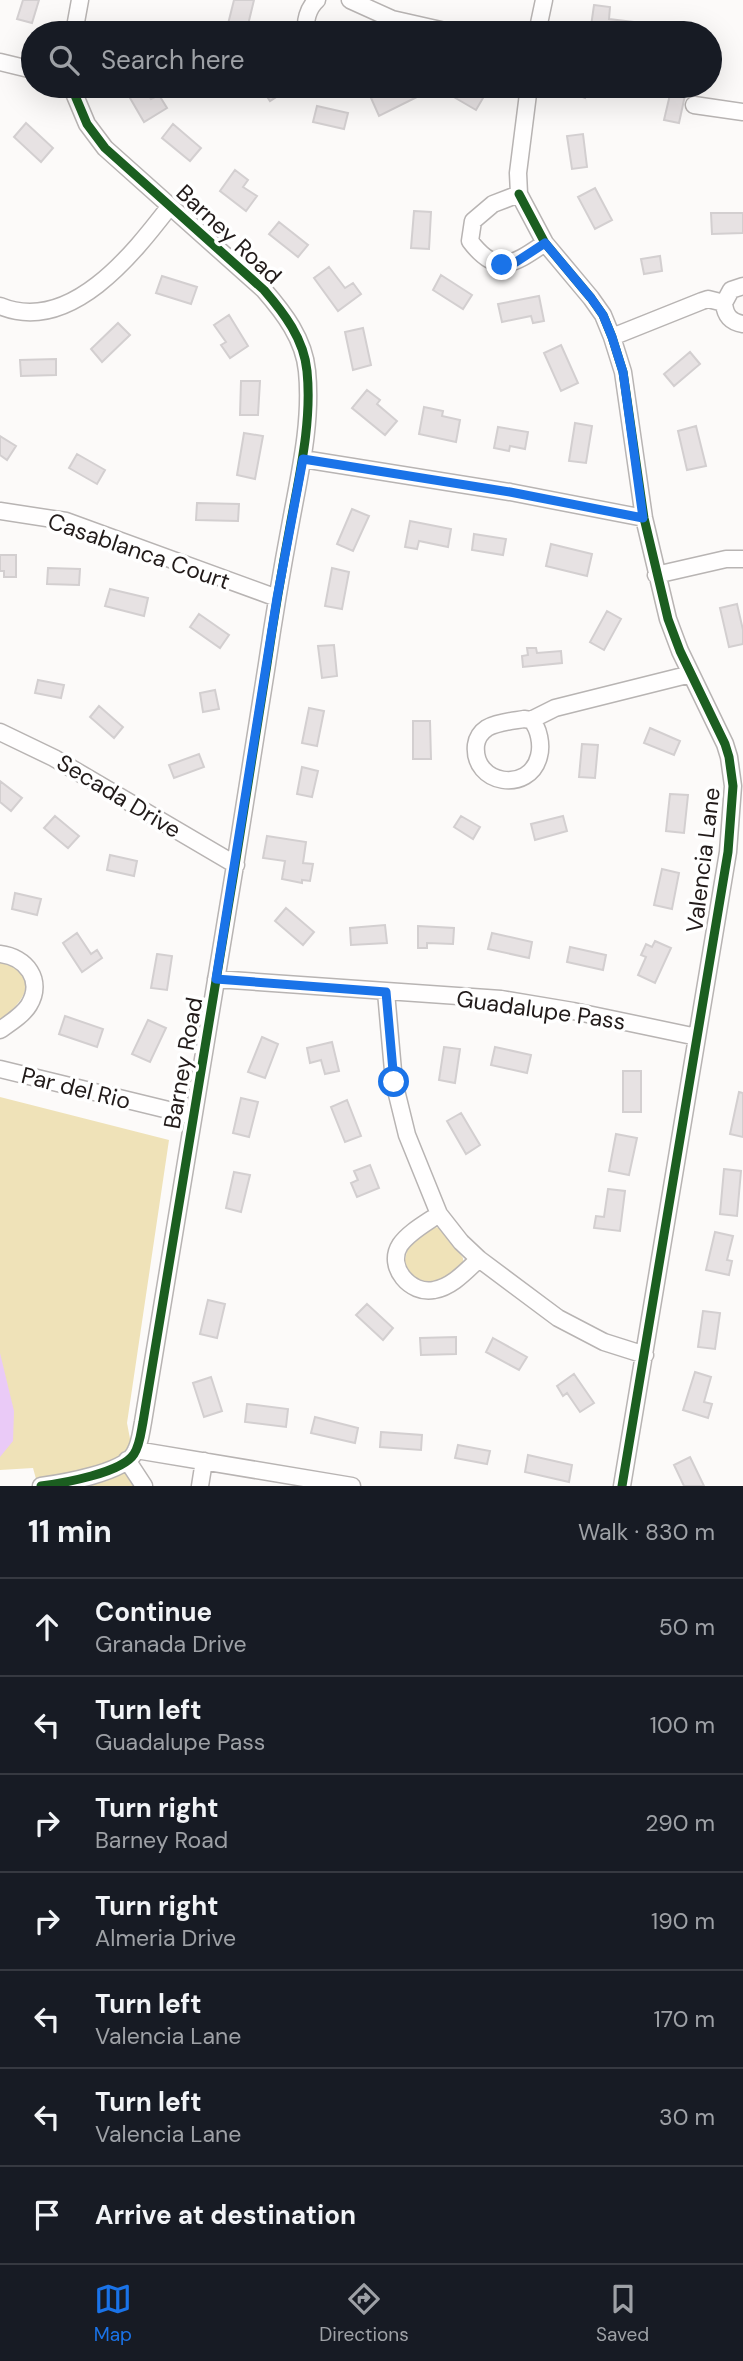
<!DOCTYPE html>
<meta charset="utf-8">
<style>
body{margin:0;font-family:"DM Sans",sans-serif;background:#20242c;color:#f1f3f6}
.stop{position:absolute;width:21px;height:21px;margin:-16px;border:5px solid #1a73e8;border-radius:50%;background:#fff}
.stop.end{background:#1a73e8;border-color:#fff;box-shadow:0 2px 7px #0008}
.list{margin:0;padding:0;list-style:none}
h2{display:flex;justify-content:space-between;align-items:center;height:91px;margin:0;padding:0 28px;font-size:30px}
h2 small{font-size:23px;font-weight:400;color:#9ea1a6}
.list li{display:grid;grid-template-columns:46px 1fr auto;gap:21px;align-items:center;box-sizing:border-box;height:98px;padding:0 28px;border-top:2px solid #363941}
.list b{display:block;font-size:26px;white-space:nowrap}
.list p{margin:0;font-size:23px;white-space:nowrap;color:#9ea1a6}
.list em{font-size:23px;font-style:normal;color:#9ea1a6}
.icon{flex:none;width:38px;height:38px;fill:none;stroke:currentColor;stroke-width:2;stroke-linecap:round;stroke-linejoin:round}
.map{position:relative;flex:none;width:743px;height:1486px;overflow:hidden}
.search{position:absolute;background:#171b24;box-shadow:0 7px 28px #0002;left:21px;right:21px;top:21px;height:77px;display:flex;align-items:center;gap:18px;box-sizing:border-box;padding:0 24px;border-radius:38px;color:#9ea1a6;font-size:26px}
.sheet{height:777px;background:#171b24}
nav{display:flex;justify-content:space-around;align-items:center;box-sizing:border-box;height:98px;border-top:2px solid #363941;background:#171b24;font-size:19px;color:#9ea1a6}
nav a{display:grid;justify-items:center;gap:4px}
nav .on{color:#1a73e8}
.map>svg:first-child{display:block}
</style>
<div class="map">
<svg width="743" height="1486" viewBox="0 0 743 1486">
<rect width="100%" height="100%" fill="#fcfaf9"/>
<path fill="#efe2b8" d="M0,958c40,21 28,39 0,63z
M0,1097l169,43 -42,283 12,63h-101l-5,-18 -33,2z
M434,1227l7,1 22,30v7c-25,19 -39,31 -59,-2l4,-16z"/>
<path fill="#eacaf7" d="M0,1353l14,58 -1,30 -13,16z"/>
<path fill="#e7e2e3" stroke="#d3cfd0" stroke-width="2" d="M23,0h16l-7,23 -15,-4z
M234,0h20l-7,29 -19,-5z
M594,5l16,2 -1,12 26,3 -2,11h-43z
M123,86h20l8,13 8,-4 8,13 -23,14z
M260,86h33l-23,15z
M397,86h15l5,11 -38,19 -8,-18z
M435,86h55l-14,24z
M554,86h35l-4,12z
M672,86h15l-8,37 -15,-3z
M317,106l31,7 -4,16 -31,-7z
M26,123l27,25 -12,14 -27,-25z
M173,124l28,24 -11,13 -28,-23z
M583,134l4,33 -15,2 -5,-33z
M235,170l13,10 -5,7 14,9 -11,15 -26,-20z
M595,188l17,32 -17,9 -17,-32z
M414,211l17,1 -2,37 -18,-1z
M711,213h32v20l-31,1z
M279,222l29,23 -10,12 -29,-23z
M660,256l2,15 -18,3 -3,-15z
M329,267l16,21 8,-5 8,11 -23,17 -24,-33z
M441,275l31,20 -9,14 -30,-19z
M162,276l35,11 -6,17 -35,-11z
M539,296l5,25 -11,2 -2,-7 -29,6 -4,-18z
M229,315l19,31 -18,12 -9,-13 5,-3 -12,-17z
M118,323l12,12 -28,27 -11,-13z
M363,328l8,37 -18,5 -8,-38z
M561,345l17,38 -17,8 -17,-38z
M690,352l10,12 -26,22 -10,-12z
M56,359v16l-35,1 -1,-16z
M241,381h19l-2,34h-18z
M367,390l13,10 -3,4 20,17 -12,14 -33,-27z
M424,407l19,4 -1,5 18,4 -4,22 -37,-8z
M575,423l17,3 -6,37 -17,-2z
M696,426l10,40 -19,4 -9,-39z
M498,427l30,5 -3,17 -15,-3 -1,5 -15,-3z
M244,433l19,3 -8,43 -18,-4z
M0,436l16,10 -9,14 -7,-5z
M77,454l28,16 -8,14 -28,-16z
M197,503l42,1 -1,17 -42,-1z
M352,509l17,7 -16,35 -16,-7z
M410,521l41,8 -3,18 -29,-6 -2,8 -12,-2z
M474,534l32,5 -3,16 -31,-5z
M551,544l41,10 -5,22 -41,-10z
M0,555h16v22h-12v-6h-4z
M48,568l32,1 -1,16 -32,-1z
M332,568l17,4 -7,37 -17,-3z
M110,589l38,9 -4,18 -39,-10z
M737,604l6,26v14l-14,3 -9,-39z
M607,611l14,8 -17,31 -14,-8z
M199,614l30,21 -9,13 -30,-21z
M334,645l3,31 -15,2 -4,-32z
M527,648h9l1,5 24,-2 1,12 -39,4 -1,-11 6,-1z
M38,680l26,5 -3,13 -26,-5z
M215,690l4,19 -16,3 -3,-19z
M99,706l24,21 -9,11 -24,-21z
M309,708l15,3 -7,35 -15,-3z
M413,721h17l1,38h-18z
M650,728l30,13 -6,14 -30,-12z
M582,744l16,1 -3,33 -16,-1z
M199,754l5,13 -30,11 -5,-13z
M302,767l16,4 -6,26 -15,-3z
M0,781l22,17 -11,13 -11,-9z
M670,794l18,1 -4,38 -18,-2z
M55,816l24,20 -11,12 -24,-20z
M461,816l19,11 -7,12 -19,-12z
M563,816l4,15 -32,9 -4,-16z
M267,836l39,6 -3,21 10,1 -3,17 -8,-1v3l-20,-4 3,-18 -22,-3z
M110,855l27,6 -3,15 -27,-6z
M662,869l17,4 -7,36 -18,-4z
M15,893l26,6 -4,16 -25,-6z
M286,908l28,24 -11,13 -28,-24z
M385,925l2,18 -36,2 -1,-17z
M418,926l36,2 -1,16 -26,-1v5h-9z
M77,933l14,21 6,-4 5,8 -20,14 -19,-29z
M492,933l40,9 -3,16 -41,-9z
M655,941l16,7 -16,35 -17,-8 8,-18 -5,-2 5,-11 6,3z
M570,947l36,8 -3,15 -36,-8z
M157,954l15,2 -5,34 -16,-2z
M65,1016l38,13 -6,18 -38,-13z
M148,1020l18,8 -16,34 -18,-8z
M262,1037l16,7 -13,34 -17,-6z
M332,1042l7,29 -14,3 -4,-14 -11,3 -3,-15z
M444,1047l16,2 -5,34 -16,-3z
M495,1047l36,8 -4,18 -36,-8z
M623,1071h18v41h-18z
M739,1092l4,1v44l-13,-3z
M241,1098l17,4 -9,35 -16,-4z
M347,1100l14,36 -16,6 -14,-35z
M461,1113l19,32 -14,9 -19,-33z
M616,1134l21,4 -8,37 -20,-4z
M370,1165l9,23 -22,9 -6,-14 7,-3 -4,-9z
M724,1169l17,2 -4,45 -17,-2z
M234,1172l16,3 -9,37 -15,-4z
M608,1189l17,2 -5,40 -26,-3 2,-12 8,1z
M715,1232l18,4 -6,24 5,1 -3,14 -23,-5z
M208,1300l17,4 -8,34 -17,-4z
M367,1304l26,24 -10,12 -27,-25z
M703,1311l17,2 -5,36 -17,-2z
M456,1337v17l-35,1 -1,-17z
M493,1338l34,19 -8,13 -33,-18z
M695,1372l16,5 -7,25 8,2 -4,14 -25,-8z
M574,1374l20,29 -14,9 -13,-19 -4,3 -6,-10z
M211,1377l11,34 -18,6 -11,-34z
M247,1404l41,5 -2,18 -41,-5z
M315,1417l43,11 -3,15 -44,-10z
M381,1432l41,3 -1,15 -41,-3z
M458,1445l32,6 -3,13 -32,-6z
M528,1455l44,10 -3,17 -44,-10z
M690,1457l14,29h-20l-10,-21z"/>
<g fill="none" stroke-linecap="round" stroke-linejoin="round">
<defs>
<path id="minor" d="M350,0l42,19 -13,14
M392,19l62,14
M74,33l6,-33
M307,33c-3,-11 1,-25 10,-33
M537,33l7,-33
M0,62l33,8
M529,86l-11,87 1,21 -26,10 -20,17 -3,20c27,36 44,23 75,2
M694,105l49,7
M519,194l26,49 46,55 12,17 9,22 11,35 21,146 24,101 12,32 45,93 4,13 4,29 -5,66 -106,634
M743,286l-12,4 -7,13c1,12 6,19 19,21
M0,306c70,29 133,-52 170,-100
M612,337l90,-36 6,-2 16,4
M303,459l207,33 134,26
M0,511l66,10 211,77
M656,575l70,-16h17
M524,719l7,1c8,8 11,25 8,36 -9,38 -67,29 -63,-11 1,-7 5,-13 11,-17 11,-6 25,-7 37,-9z
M531,720l24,-12 136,-34
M0,732l54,26 182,107
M0,954c26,3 44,26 29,51 -6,10 -19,18 -29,25
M216,979l285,20 72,12 124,26
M386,992l8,90 13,53 32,79c-13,9 -30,18 -39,31 -14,22 11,50 34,45 18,-3 32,-19 45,-31
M0,1069l193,47
M439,1214l22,28 18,17 79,59 46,24 41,13
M136,1450l216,36
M127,1460l17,26
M41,1486c22,-3 81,-13 93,-32 6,-9 7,-22 9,-32 41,-253 85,-505 124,-758 7,-48 15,-95 24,-143 9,-49 21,-100 16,-150 -3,-32 -23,-58 -43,-81l-159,-142 -18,-24 -16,-38
M200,1486l4,-25"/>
</defs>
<use href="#minor" stroke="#b8b4b3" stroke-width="19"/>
<use href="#minor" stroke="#fffefe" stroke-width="16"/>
<defs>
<path id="cycleway" d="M519,194l26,49 46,55 12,17 9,22 11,35 21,146 24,101 12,32 45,93 4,13 4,29 -5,66 -106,634
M41,1486c22,-3 81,-13 93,-32 6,-9 7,-22 9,-32 41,-253 85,-505 124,-758 7,-48 15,-95 24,-143 9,-49 21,-100 16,-150 -3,-32 -23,-58 -43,-81l-159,-142 -18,-24 -16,-38"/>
</defs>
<use href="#cycleway" stroke="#fff" stroke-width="13"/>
<use href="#cycleway" stroke="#1b5e20" stroke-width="9"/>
</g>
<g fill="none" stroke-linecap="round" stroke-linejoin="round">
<path stroke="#1a73e8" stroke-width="9" d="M394,1082l-8,-90 -170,-13 61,-381 26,-139 207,33 133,26 -20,-146 -11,-35 -9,-22 -12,-17 -46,-55 -29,19 -14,3"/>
</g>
<g text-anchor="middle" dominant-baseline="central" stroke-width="7" stroke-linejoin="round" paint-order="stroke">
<g font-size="23" fill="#221b1a" stroke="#fff">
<text transform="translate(229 234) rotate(43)">Barney Road</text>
<text transform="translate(139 551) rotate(19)">Casablanca Court</text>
<text transform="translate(119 796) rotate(31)">Secada Drive</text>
<text transform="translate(703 860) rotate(-83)">Valencia Lane</text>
<text transform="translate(541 1010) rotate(8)">Guadalupe Pass</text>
<text transform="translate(183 1063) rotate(-80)">Barney Road</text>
<text transform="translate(76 1088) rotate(14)">Par del Rio</text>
</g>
</g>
</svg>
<div class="stop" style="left:394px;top:1082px"></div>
<div class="stop end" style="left:502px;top:265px"></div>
<div class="search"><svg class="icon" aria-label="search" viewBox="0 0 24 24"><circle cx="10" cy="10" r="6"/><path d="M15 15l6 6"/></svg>Search here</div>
</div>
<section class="sheet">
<h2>11 min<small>Walk · 830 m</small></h2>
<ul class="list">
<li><svg class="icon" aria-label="ahead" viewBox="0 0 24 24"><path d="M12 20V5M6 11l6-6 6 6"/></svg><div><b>Continue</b><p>Granada Drive</p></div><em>50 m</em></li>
<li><svg class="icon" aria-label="left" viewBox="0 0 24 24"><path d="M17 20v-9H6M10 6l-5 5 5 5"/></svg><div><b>Turn left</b><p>Guadalupe Pass</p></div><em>100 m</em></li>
<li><svg class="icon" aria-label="right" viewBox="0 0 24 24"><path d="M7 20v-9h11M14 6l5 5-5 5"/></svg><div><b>Turn right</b><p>Barney Road</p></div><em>290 m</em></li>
<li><svg class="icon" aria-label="right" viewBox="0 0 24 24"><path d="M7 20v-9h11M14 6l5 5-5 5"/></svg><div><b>Turn right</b><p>Almeria Drive</p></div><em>190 m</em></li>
<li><svg class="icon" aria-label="left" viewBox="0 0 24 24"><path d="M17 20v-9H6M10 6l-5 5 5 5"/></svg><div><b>Turn left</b><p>Valencia Lane</p></div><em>170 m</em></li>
<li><svg class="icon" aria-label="left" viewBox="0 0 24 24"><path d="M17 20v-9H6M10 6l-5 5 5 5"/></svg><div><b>Turn left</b><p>Valencia Lane</p></div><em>30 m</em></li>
<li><svg class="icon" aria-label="arrive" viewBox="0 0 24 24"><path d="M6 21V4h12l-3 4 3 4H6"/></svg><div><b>Arrive at destination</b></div></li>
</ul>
</section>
<nav>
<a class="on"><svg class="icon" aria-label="map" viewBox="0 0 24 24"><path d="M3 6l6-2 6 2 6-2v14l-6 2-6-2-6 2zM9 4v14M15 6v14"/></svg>Map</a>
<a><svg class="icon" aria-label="directions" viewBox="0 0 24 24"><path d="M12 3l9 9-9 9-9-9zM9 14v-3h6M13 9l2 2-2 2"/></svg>Directions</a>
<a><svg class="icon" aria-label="saved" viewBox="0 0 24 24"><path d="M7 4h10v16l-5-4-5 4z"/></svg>Saved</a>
</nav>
